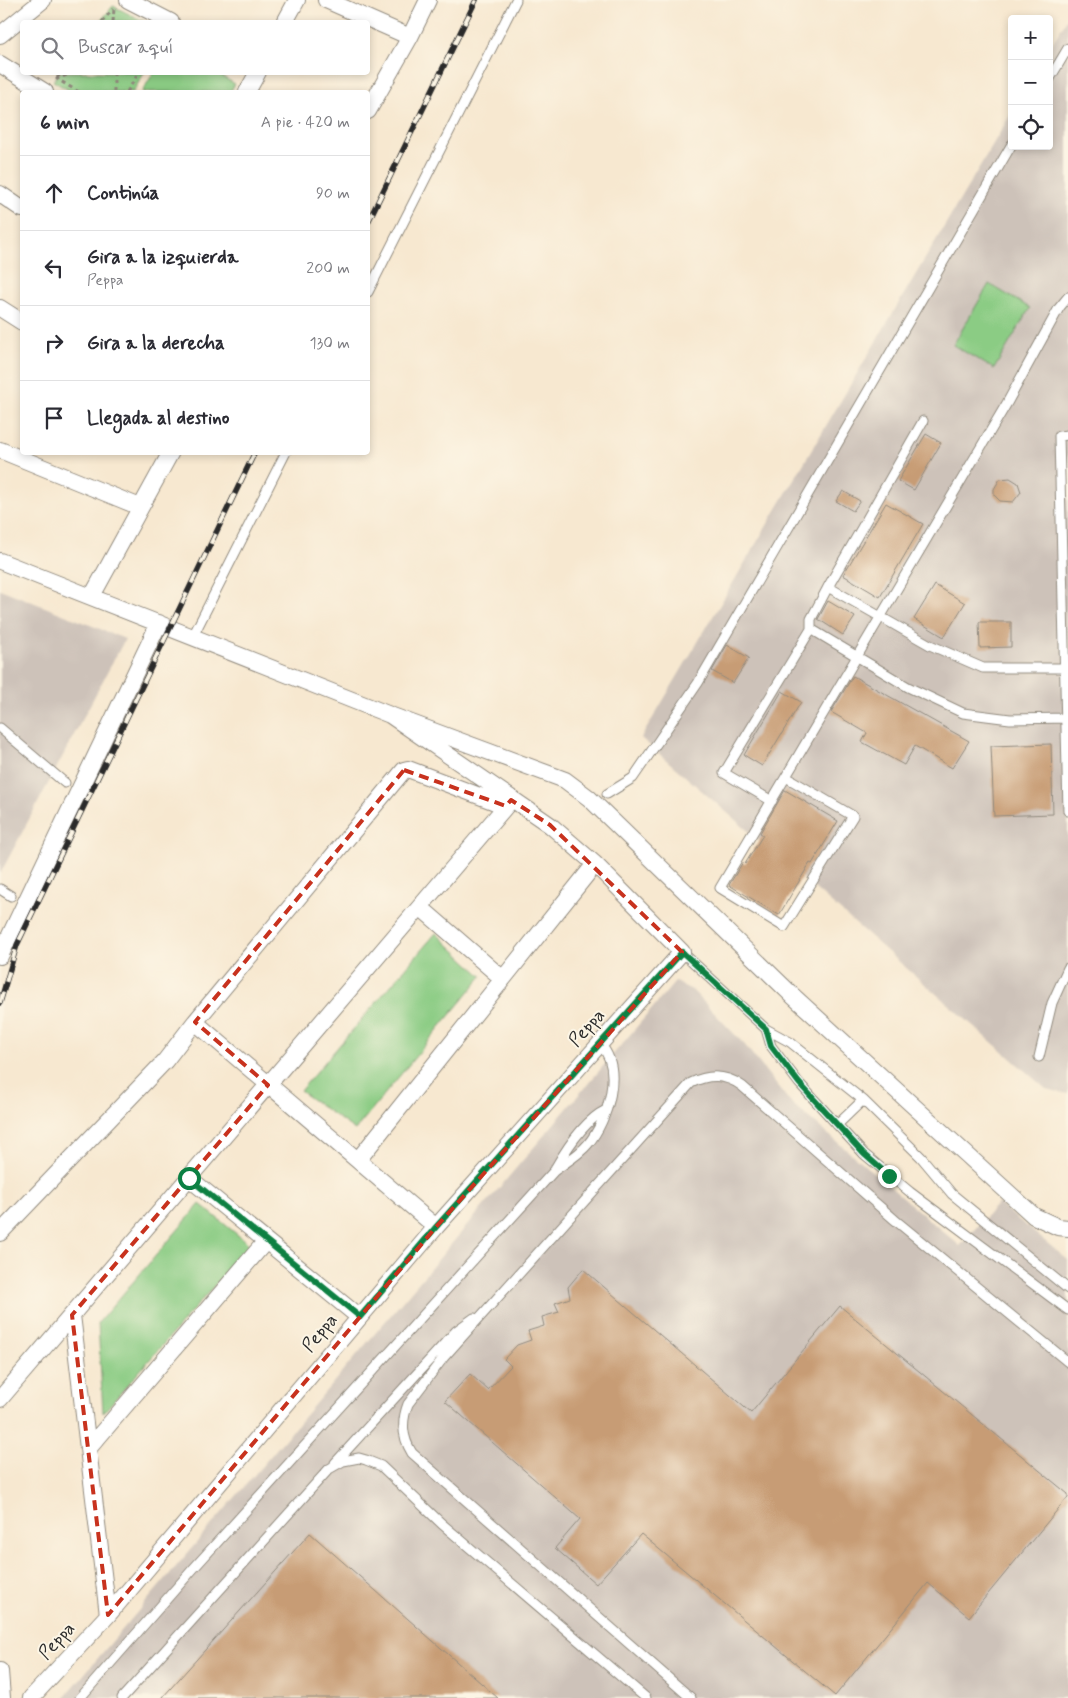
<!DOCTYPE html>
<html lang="es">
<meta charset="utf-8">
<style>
body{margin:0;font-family:Mynerve,sans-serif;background:#f7f7f7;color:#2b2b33}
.controls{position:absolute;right:15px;top:15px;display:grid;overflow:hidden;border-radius:5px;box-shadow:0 2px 8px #0003}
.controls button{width:45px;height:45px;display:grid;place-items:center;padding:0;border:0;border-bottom:1px solid #e1e1e2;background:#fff;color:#2b2b33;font:25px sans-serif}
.stop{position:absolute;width:15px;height:15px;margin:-11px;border:4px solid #0b8043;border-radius:50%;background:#fff}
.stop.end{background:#0b8043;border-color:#fff;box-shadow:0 1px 5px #0008}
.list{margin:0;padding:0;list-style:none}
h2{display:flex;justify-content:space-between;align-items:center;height:65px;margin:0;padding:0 20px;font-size:21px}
h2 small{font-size:16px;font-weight:400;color:#7c7c81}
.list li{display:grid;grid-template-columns:32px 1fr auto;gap:15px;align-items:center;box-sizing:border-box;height:75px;padding:0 20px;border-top:1px solid #e1e1e2}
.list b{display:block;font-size:19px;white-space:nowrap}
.list p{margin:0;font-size:16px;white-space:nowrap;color:#7c7c81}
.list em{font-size:16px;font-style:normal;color:#7c7c81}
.icon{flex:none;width:28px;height:28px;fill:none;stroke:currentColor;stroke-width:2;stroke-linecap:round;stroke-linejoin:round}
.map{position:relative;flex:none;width:1068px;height:1698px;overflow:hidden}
.search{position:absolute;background:#fff;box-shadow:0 2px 8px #0003;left:20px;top:20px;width:350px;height:55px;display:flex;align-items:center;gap:12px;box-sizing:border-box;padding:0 18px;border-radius:5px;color:#7c7c81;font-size:19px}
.panel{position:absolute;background:#fff;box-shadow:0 2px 8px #0003;left:20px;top:90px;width:350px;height:365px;border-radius:5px}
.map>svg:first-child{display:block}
</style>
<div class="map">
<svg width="1068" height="1698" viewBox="0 0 1068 1698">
<rect width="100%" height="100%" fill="#fcf5e5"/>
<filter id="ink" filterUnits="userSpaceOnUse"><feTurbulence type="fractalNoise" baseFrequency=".02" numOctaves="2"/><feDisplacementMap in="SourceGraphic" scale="10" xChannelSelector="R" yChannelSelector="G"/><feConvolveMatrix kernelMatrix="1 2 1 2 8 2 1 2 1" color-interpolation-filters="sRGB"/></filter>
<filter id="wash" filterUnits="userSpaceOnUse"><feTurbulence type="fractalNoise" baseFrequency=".0096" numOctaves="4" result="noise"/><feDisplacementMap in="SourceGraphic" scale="20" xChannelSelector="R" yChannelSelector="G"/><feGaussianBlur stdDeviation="1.12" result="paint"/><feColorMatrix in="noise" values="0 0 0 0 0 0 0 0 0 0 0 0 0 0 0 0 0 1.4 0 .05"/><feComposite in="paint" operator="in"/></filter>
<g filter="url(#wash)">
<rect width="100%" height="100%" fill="#f7e8d0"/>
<path fill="#cdc2b9" d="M1068,17v1077l-22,-5 -405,-351 371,-626v34h37v-97z
M0,589l125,50 -125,235z
M675,982l17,8 52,54 46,58 170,144 38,-43 70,57v438h-1004z"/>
<path fill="#8bcc84" stroke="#5b7c58" d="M113,6l32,16h-45z
M60,72h84v1l-11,19h-61l-19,-11z
M154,72l62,1 19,11 -5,8h-88z
M989,284l41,24 -36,61 -41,-24z
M436,933l46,43 -127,154 -55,-39z
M200,1204l50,41 -147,168 -5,-90z"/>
<g id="blocks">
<path fill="#c79c74" d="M926,434l15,9 -27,47 -16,-9z
M1010,478l8,5 3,9 -8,10 -13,-1 -6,-6v-6l6,-10z
M843,491l17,10 -7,10 -17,-10z
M886,503l37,21 -43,73 -37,-22z
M935,585l30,18 -21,34 -30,-18z
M828,601l27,16 -12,18 -25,-16z
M979,622h32v25l-31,1z
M727,645l22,13 -16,25 -21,-12z
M853,676l116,65 -17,27 -37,-22 -11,19 -42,-23 5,-9 -36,-21z
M782,691l19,11 -39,64 -18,-11z
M1051,744l2,70 -59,2 -3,-70z
M785,790l53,31 -26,43 -2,-1 -31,52 -50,-30 14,-23 2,2 18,-29 -3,-2z
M583,1269l168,144 89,-107 228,188v3l-99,120 -41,-34 -93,113 -194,-162 -45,50 -41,-36 25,-29 -135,-118 25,-27 18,16 23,-24 -7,-7 13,-14 14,-5 -3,-9 16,-5 -2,-9 17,-5 -4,-9 15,-5 -2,-11z
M310,1533l188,165h-336z"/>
</g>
</g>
<g filter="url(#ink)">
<use href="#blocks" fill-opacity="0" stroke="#918a7e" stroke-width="1"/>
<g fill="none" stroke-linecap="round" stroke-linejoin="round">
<defs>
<path id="lane" d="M1049,80l19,-32
M368,292l148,-292
M1068,435l-9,1 9,375
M828,587l102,58 53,23h85
M811,629l97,58 55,26 47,6 58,-1
M192,638l94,-186
M0,728l65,55
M786,777l67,39 -69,111 -64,-39 287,-485 52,-95 9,-11
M607,794l26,-16 65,-95 314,-539
M772,801l-48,-28 87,-144v-10l17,-32 95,-166
M0,889l11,7
M682,952l84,77 24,13 73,58 58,57 31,37 116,95
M766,1029l5,17 28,37 65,71 46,38 158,118
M1039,1057l13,-54 16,-35
M837,1125l26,-25
M556,1167c12,-21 29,-47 50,-57
M335,1463l121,-132 18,-13
M80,1698l113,-129 361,-398c11,-8 25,-16 34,-27 20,-24 36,-75 12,-100
M122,1698l207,-229 14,-8 16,-3 7,2 15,6 61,58 204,174
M691,1698l-279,-245c-10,-16 -11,-31 -4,-49l36,-47 247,-274c18,-9 34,-9 51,3l153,134 173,142"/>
<path id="street" d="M128,0l43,22
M326,0l84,37
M285,22l12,-22
M0,35l43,-35
M0,64l45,28
M247,92l11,-20
M368,111l42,-74 18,-37
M0,194l22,15
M0,308l22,14
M0,450l140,57
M0,561l390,154 175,65 24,18 204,198 241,220 24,11 10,1
M92,596l79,-144
M420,907l83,72
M0,956l159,-333
M195,1022l241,205
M358,1160l237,-296
M189,1178l170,139
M0,1233l165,-172 30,-39 209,-252 4,-1 98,37
M72,1315l36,300
M0,1399l511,-599
M88,1449l178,-208
M0,1671l2,27
M31,1698l77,-83 328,-388 246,-275 -87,-88 -45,-39 -160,-110"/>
</defs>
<use href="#lane" stroke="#918a7e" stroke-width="11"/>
<use href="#street" stroke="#918a7e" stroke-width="18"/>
<path stroke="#918a7e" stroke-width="3" stroke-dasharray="4 4" stroke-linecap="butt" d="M102,22l11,-13
M113,22l1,-14 2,1
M74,72l-17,7 22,13
M114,72v20
M57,78l5,-6
M127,92l12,-20"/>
<use href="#lane" stroke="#fff" stroke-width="9"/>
<use href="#street" stroke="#fff" stroke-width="16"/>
<defs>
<path id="rail" d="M368,222l108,-222
M0,1003l17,-58 238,-493"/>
</defs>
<use href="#rail" stroke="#2b2b2b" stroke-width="5.5"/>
<use href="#rail" stroke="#fcf5e5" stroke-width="4" stroke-dasharray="11" stroke-linecap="butt"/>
</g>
</g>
<g fill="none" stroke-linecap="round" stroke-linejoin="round" filter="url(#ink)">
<path stroke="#0b8043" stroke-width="6" d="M189,1178l171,139 76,-90 246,-275 84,77 5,17 28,37 65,71 25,22"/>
</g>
<path fill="none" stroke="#c8321e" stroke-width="4" stroke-dasharray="10 6" stroke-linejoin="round" d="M404,770l102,36 5,-6 39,25 132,127 -246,275 -328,388 -36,-300 196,-230 -73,-63z"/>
<g text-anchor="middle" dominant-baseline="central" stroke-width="4" stroke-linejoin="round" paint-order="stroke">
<g font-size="19" fill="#2b2b2b" stroke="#fcf5e5">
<text transform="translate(587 1028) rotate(-48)">Peppa</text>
<text transform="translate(320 1333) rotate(-50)">Peppa</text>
<text transform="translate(57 1641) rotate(-47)">Peppa</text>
</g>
</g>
</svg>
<div class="controls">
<button>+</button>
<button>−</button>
<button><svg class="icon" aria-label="locate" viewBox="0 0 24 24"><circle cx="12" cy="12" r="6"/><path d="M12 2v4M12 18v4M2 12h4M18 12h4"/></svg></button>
</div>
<div class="stop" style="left:189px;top:1178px"></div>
<div class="stop end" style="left:889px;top:1176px"></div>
<div class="search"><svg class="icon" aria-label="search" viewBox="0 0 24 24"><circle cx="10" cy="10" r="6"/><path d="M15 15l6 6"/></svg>Buscar aquí</div>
<section class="panel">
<h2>6 min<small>A pie · 420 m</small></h2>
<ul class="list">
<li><svg class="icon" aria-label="ahead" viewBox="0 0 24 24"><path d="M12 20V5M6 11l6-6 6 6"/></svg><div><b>Continúa</b></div><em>90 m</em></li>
<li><svg class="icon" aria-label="left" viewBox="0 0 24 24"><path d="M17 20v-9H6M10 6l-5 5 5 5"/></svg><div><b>Gira a la izquierda</b><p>Peppa</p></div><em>200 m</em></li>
<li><svg class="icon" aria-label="right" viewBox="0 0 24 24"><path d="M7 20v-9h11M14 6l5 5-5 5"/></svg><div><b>Gira a la derecha</b></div><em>130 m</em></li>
<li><svg class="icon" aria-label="arrive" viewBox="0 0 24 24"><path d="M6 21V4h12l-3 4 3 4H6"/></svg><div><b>Llegada al destino</b></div></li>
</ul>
</section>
</div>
